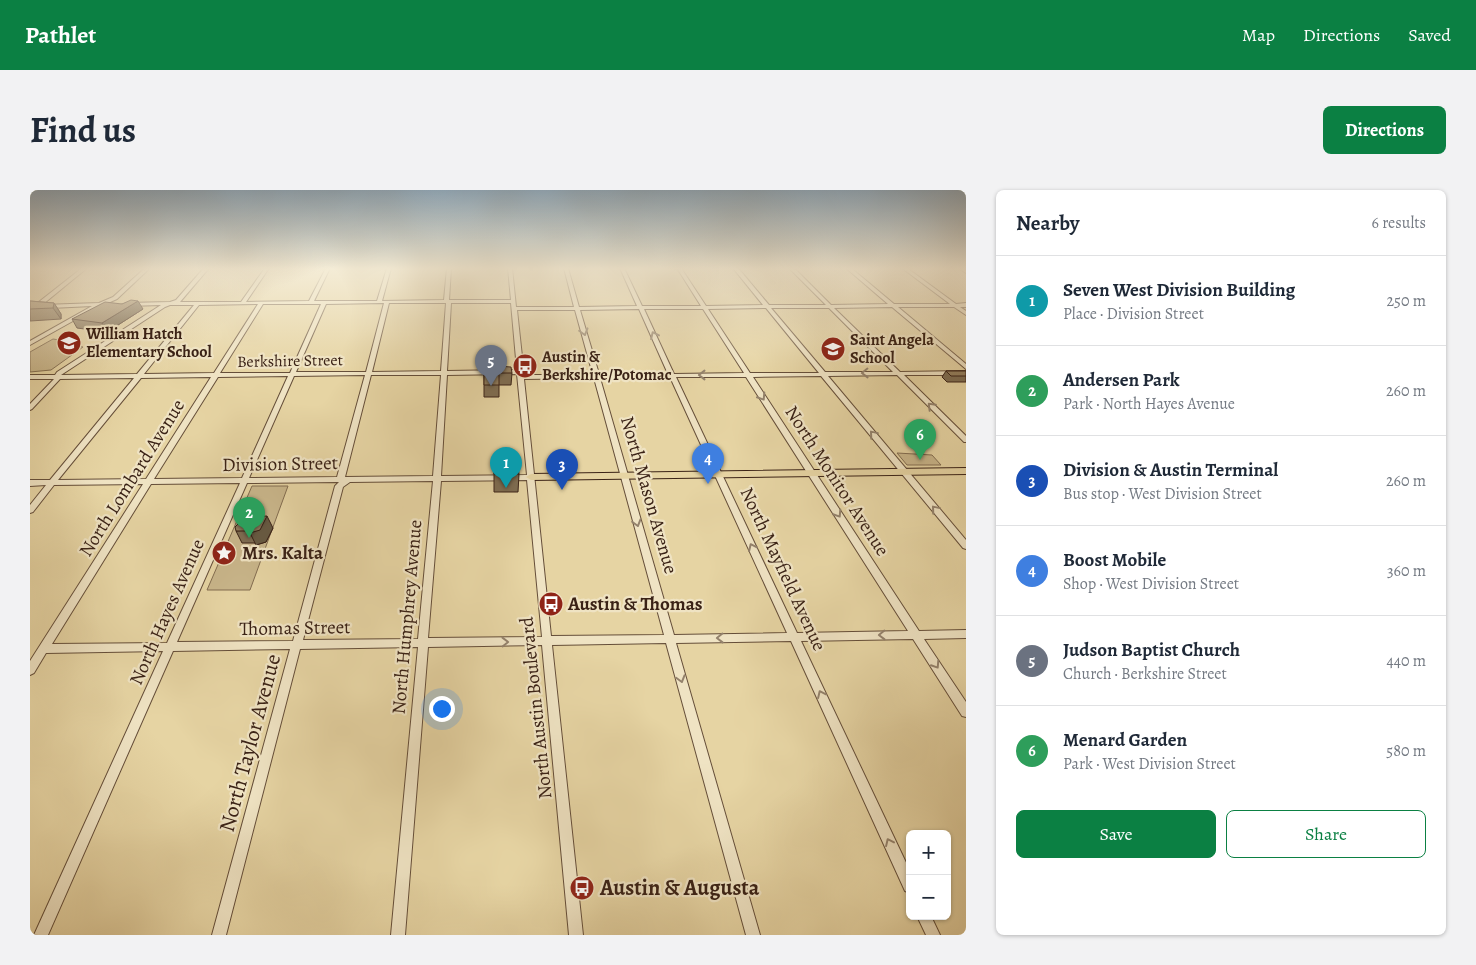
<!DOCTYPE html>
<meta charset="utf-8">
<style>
body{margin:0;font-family:Alegreya,serif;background:#f2f2f3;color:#1f2937}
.controls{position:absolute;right:15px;bottom:15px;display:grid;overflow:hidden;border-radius:8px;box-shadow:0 1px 4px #0004}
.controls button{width:45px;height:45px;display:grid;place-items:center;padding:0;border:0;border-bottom:1px solid #e0e1e3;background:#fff;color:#1f2937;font:25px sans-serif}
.you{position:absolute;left:411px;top:518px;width:18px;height:18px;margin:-12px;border:4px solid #fff;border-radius:50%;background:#1a73e8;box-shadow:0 0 0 8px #1a73e833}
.badge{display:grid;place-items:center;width:32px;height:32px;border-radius:50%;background:#0b8043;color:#fff;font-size:16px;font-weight:700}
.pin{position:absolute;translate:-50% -41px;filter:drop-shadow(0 1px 2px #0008)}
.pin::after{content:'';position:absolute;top:26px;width:18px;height:15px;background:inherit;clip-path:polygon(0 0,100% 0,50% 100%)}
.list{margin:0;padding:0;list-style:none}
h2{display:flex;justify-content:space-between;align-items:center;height:65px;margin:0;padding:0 20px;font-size:21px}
h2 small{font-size:16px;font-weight:400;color:#747a83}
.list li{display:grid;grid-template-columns:32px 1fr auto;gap:15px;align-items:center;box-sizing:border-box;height:90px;padding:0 20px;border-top:1px solid #e0e1e3}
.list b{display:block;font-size:19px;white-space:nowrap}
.list p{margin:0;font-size:16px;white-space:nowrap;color:#747a83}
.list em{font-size:16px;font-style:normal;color:#747a83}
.actions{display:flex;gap:10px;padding:15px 20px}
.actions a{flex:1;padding:11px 0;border:1px solid #0b8043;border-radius:8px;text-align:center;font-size:18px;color:#0b8043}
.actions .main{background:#0b8043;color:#fff}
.map{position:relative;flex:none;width:936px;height:745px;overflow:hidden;border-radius:8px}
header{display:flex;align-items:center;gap:30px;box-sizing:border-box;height:70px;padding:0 25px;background:#0b8043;color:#fff}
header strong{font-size:24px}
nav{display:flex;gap:28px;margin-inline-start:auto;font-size:18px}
.intro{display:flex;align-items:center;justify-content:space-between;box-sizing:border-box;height:120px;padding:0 30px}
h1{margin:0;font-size:35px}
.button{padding:12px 22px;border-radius:8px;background:#0b8043;color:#fff;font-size:18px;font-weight:700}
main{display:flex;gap:30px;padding:0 30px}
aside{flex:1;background:#fff;border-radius:8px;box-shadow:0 1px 4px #0004}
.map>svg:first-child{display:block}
</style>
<header>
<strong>Pathlet</strong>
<nav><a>Map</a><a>Directions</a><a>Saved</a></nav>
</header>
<div class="intro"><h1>Find us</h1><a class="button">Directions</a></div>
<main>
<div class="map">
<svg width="936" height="745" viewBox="0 0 936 745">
<rect width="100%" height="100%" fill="#e6d4a3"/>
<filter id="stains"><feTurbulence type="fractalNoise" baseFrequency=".004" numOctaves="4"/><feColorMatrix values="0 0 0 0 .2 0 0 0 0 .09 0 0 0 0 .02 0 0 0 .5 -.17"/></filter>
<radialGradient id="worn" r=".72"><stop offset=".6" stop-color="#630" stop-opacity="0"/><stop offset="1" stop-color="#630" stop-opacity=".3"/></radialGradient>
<path fill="#c9b68b" stroke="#826c50" d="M23,149l19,3 -3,2 14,3 -32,23 -21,2v-20z
M867,263l35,2 9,10h-34z
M222,296h36l-38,104h-43z"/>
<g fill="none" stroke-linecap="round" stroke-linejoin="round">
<defs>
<path id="minor" d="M52,78h5l-45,37 57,-2 14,-6 32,-29h5l-33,31 -9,4 3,1 -1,1 -12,2 -68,38v-4l62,-35 -62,3v-4h5z
M174,78h5l-29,34h61l24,-34h4l-23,34 63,-1 17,-33h4l-16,33h63l10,-33h4l-9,33 62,-1 3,-32h4l-2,32h62l-3,-32h4l4,39h58l-10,-39h4l11,39 58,-1 -17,-38h4l18,38h59l-24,-38h4l25,38 57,-1 -30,-37h5l31,37h57l-37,-37h5l37,37 57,-1 -42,-36h5l43,36h56l-48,-36h5l49,36 10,-1v4h-6l6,4v4l-12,-8h-56l68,57v5l-74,-62 -58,1 66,64 66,-1v4h-62l62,61v6h-2l-67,-67 -69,1 138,164v9l-3,-1 -142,-172 -68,1 166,254 47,-1v8l-42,1 42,63v15l-4,-1 -49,-77 -112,2 109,230v22l-5,-2 -114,-250 -115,2 84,292h-14l-80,-292 -114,2 31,290h-14l-27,-290 -114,2 -23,288h-14l27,-288 -118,2 -74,286h-14l78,-286 -117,2 -125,284h-14l129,-284 -117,2 -12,20 -4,2v-14l113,-177 -89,1 -21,27 -3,1v-8l16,-20 -16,1v-6h20l84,-102 -74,1 -28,30 -2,1v-6l24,-25h-24v-4h25l2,-3 104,-67 -33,1 -3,-2 1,-1 44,-1 6,-2zM354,113l-18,69h-70l30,-68zM359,113h57l-5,68 -69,1zM421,113h60l6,67 -70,1zM228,114l-44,69 -70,1 55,-69zM233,114h58l-31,69h-70zM140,115h24l-57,69 -76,1 104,-68zM736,118l53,65h-69l-42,-64zM741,118h58l64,64h-68zM609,119l29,65h-69l-19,-64zM614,119h59l41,64 -70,1zM487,120h58l18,65h-69zM487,184l10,101 -86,1 6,-101zM335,185l-28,102 -88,1 45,-102zM341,185h70l-8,101 -88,1zM258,186l-46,102 -88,1 64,-102zM181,187l-65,102 -88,1 83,-102zM640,187l117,256 -113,2 -74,-257zM646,187h70l162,254 -111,2zM564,188l70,257 -113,1 -27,-257zM497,290l15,157 -114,1 13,-157zM403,291l-15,158 -115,1 40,-153 7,-5zM307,292h2l-4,4 -42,155 -116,1 70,-159zM210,293l-73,160 -115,1 99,-160z
M928,78h5l3,2v3z
M887,726h14l9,19h-14z"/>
<path id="major" d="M936,278v6l-435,6 -5,-3 5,-3z"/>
</defs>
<use href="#minor" stroke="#654e39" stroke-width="2"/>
<use href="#major" stroke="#3a2216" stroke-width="2"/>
<use href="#minor" fill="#efe3c3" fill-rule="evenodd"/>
<use href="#major" fill="#e6d4a3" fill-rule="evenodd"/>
</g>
<path fill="#7e6d52" stroke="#3a2216" d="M0,111l24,2 7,11v5l-31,2z
M92,114l21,5 -36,23 -30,-4 -5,-9z
M454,175l28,8 -1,12h-12v12h-15z
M916,181h20v11h-19l-5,-5z
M464,276l25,8 -1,18h-24z
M243,338l-7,14 -10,3 -1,-2h-13l-6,-12z"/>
<path fill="#675942" stroke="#3a2216" d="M108,111l5,8 -36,23 -5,-9z
M24,113l7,11v5l-8,-11z
M237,326l6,12 -7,14 -10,3 -6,-12z"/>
<path fill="#937f5f" stroke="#3a2216" d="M101,110l7,1 -36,22 -30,-4 33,-17 17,2z
M0,111l24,2 -1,5 -23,1z
M454,175l27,2 1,6h-13v12h-15z
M916,181h20v5h-15z
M464,276h24l1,8h-25z
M237,326l-7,14 -10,3 -2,-2h-12l-1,-4 5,-5h9l2,-5z"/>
<defs><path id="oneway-chevron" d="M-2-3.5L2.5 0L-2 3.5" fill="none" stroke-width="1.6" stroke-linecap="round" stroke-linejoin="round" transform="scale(1.25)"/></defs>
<g stroke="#94826c">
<use href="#oneway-chevron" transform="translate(554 142) rotate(74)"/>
<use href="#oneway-chevron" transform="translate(624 145) rotate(-115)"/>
<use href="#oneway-chevron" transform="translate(835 183) rotate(179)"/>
<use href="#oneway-chevron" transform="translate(672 185) rotate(180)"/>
<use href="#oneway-chevron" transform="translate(732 207) rotate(57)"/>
<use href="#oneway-chevron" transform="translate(901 216) rotate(-135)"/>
<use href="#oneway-chevron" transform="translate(843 244) rotate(-130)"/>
<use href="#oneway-chevron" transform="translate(905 319) rotate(-130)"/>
<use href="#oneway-chevron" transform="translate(808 324) rotate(57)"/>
<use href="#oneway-chevron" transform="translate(607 333) rotate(74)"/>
<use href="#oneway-chevron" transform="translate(722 357) rotate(-115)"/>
<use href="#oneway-chevron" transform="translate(852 445) rotate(179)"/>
<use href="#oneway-chevron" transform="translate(690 448) rotate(179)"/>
<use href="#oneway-chevron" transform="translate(475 452) rotate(-1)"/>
<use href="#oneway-chevron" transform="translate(906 475) rotate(57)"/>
<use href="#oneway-chevron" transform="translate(651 489) rotate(74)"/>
<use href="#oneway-chevron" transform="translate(791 504) rotate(-115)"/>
<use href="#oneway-chevron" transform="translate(859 652) rotate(-115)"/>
</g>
<linearGradient id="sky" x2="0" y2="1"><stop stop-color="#90a8b9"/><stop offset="0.43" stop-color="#f4ecd6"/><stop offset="1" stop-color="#f4ecd6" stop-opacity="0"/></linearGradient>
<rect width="936" height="183" fill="url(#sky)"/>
<defs>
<symbol id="school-disc" viewBox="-11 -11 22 22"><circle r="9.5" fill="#8f2418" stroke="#efe3c3"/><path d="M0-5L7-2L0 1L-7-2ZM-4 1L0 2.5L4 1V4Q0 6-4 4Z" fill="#fff"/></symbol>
<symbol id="bus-disc" viewBox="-11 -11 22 22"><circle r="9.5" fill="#8f2418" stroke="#efe3c3"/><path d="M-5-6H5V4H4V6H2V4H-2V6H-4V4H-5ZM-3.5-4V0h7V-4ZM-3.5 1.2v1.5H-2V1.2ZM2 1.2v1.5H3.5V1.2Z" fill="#fff"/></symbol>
<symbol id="sight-disc" viewBox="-11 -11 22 22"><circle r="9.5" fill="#8f2418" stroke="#efe3c3"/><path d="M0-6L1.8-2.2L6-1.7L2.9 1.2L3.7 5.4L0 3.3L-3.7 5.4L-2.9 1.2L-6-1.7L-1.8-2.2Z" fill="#fff"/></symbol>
</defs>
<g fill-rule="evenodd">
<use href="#school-disc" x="25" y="139" width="28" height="28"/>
<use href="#school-disc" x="789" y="145" width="28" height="28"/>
<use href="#bus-disc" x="481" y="162" width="28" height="28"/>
<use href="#sight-disc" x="180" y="349" width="28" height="28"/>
<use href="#bus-disc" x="507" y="400" width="28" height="28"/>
<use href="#bus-disc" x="538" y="684" width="28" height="28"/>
</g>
<g text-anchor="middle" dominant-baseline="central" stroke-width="4.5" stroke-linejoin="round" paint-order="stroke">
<g font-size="16" font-weight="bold" fill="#3a2216" stroke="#efe3c3" text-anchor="start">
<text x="56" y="144">William Hatch<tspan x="56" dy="18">Elementary School</tspan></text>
<text x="820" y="150">Saint Angela<tspan x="820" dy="18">School</tspan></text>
<text x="512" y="167">Austin &amp;<tspan x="512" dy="18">Berkshire/Potomac</tspan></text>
</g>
<g font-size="16" fill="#3a2216" stroke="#efe3c3">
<text transform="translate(260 171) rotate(-1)">Berkshire Street</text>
</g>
<g font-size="19" fill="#3a2216" stroke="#efe3c3">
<text transform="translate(250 274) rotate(-1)">Division Street</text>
<text transform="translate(102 288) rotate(-58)">North Lombard Avenue</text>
<text transform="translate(807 291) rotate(57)">North Monitor Avenue</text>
<text transform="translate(619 305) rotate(74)">North Mason Avenue</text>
<text transform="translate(753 379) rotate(65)">North Mayfield Avenue</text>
<text transform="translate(137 422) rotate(-66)">North Hayes Avenue</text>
<text transform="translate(377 427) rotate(-85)">North Humphrey Avenue</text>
<text transform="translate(265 438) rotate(-1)">Thomas Street</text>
<text transform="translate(506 518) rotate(-96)">North Austin Boulevard</text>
</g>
<g font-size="19" font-weight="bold" fill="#3a2216" stroke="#efe3c3" text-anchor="start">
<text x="212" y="363">Mrs. Kalta</text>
<text x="538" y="414">Austin &amp; Thomas</text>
</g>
<g font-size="22" fill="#3a2216" stroke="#efe3c3">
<text transform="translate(220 553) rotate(-75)">North Taylor Avenue</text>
</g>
<g font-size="22" font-weight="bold" fill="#3a2216" stroke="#efe3c3" text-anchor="start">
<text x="570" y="698">Austin &amp; Augusta</text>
</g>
</g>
<rect width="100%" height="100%" filter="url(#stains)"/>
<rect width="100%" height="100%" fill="url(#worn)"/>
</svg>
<div class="controls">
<button>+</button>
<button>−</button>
</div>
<div class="you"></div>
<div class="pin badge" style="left:476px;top:298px;background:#0f9aa8">1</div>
<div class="pin badge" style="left:219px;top:348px;background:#2e9e5b">2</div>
<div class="pin badge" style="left:532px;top:300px;background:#1a4fb4">3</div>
<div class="pin badge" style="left:678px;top:294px;background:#3f7fe0">4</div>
<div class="pin badge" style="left:461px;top:196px;background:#6b7280">5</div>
<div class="pin badge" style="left:890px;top:270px;background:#2e9e5b">6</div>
</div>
<aside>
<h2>Nearby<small>6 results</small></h2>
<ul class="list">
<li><span class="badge" style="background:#0f9aa8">1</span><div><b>Seven West Division Building</b><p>Place · Division Street</p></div><em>250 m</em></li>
<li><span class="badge" style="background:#2e9e5b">2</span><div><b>Andersen Park</b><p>Park · North Hayes Avenue</p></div><em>260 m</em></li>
<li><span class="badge" style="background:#1a4fb4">3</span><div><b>Division &amp; Austin Terminal</b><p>Bus stop · West Division Street</p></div><em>260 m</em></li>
<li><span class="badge" style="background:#3f7fe0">4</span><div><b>Boost Mobile</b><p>Shop · West Division Street</p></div><em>360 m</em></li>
<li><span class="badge" style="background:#6b7280">5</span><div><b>Judson Baptist Church</b><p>Church · Berkshire Street</p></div><em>440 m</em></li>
<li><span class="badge" style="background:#2e9e5b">6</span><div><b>Menard Garden</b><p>Park · West Division Street</p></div><em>580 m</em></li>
</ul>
<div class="actions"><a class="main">Save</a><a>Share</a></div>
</aside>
</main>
